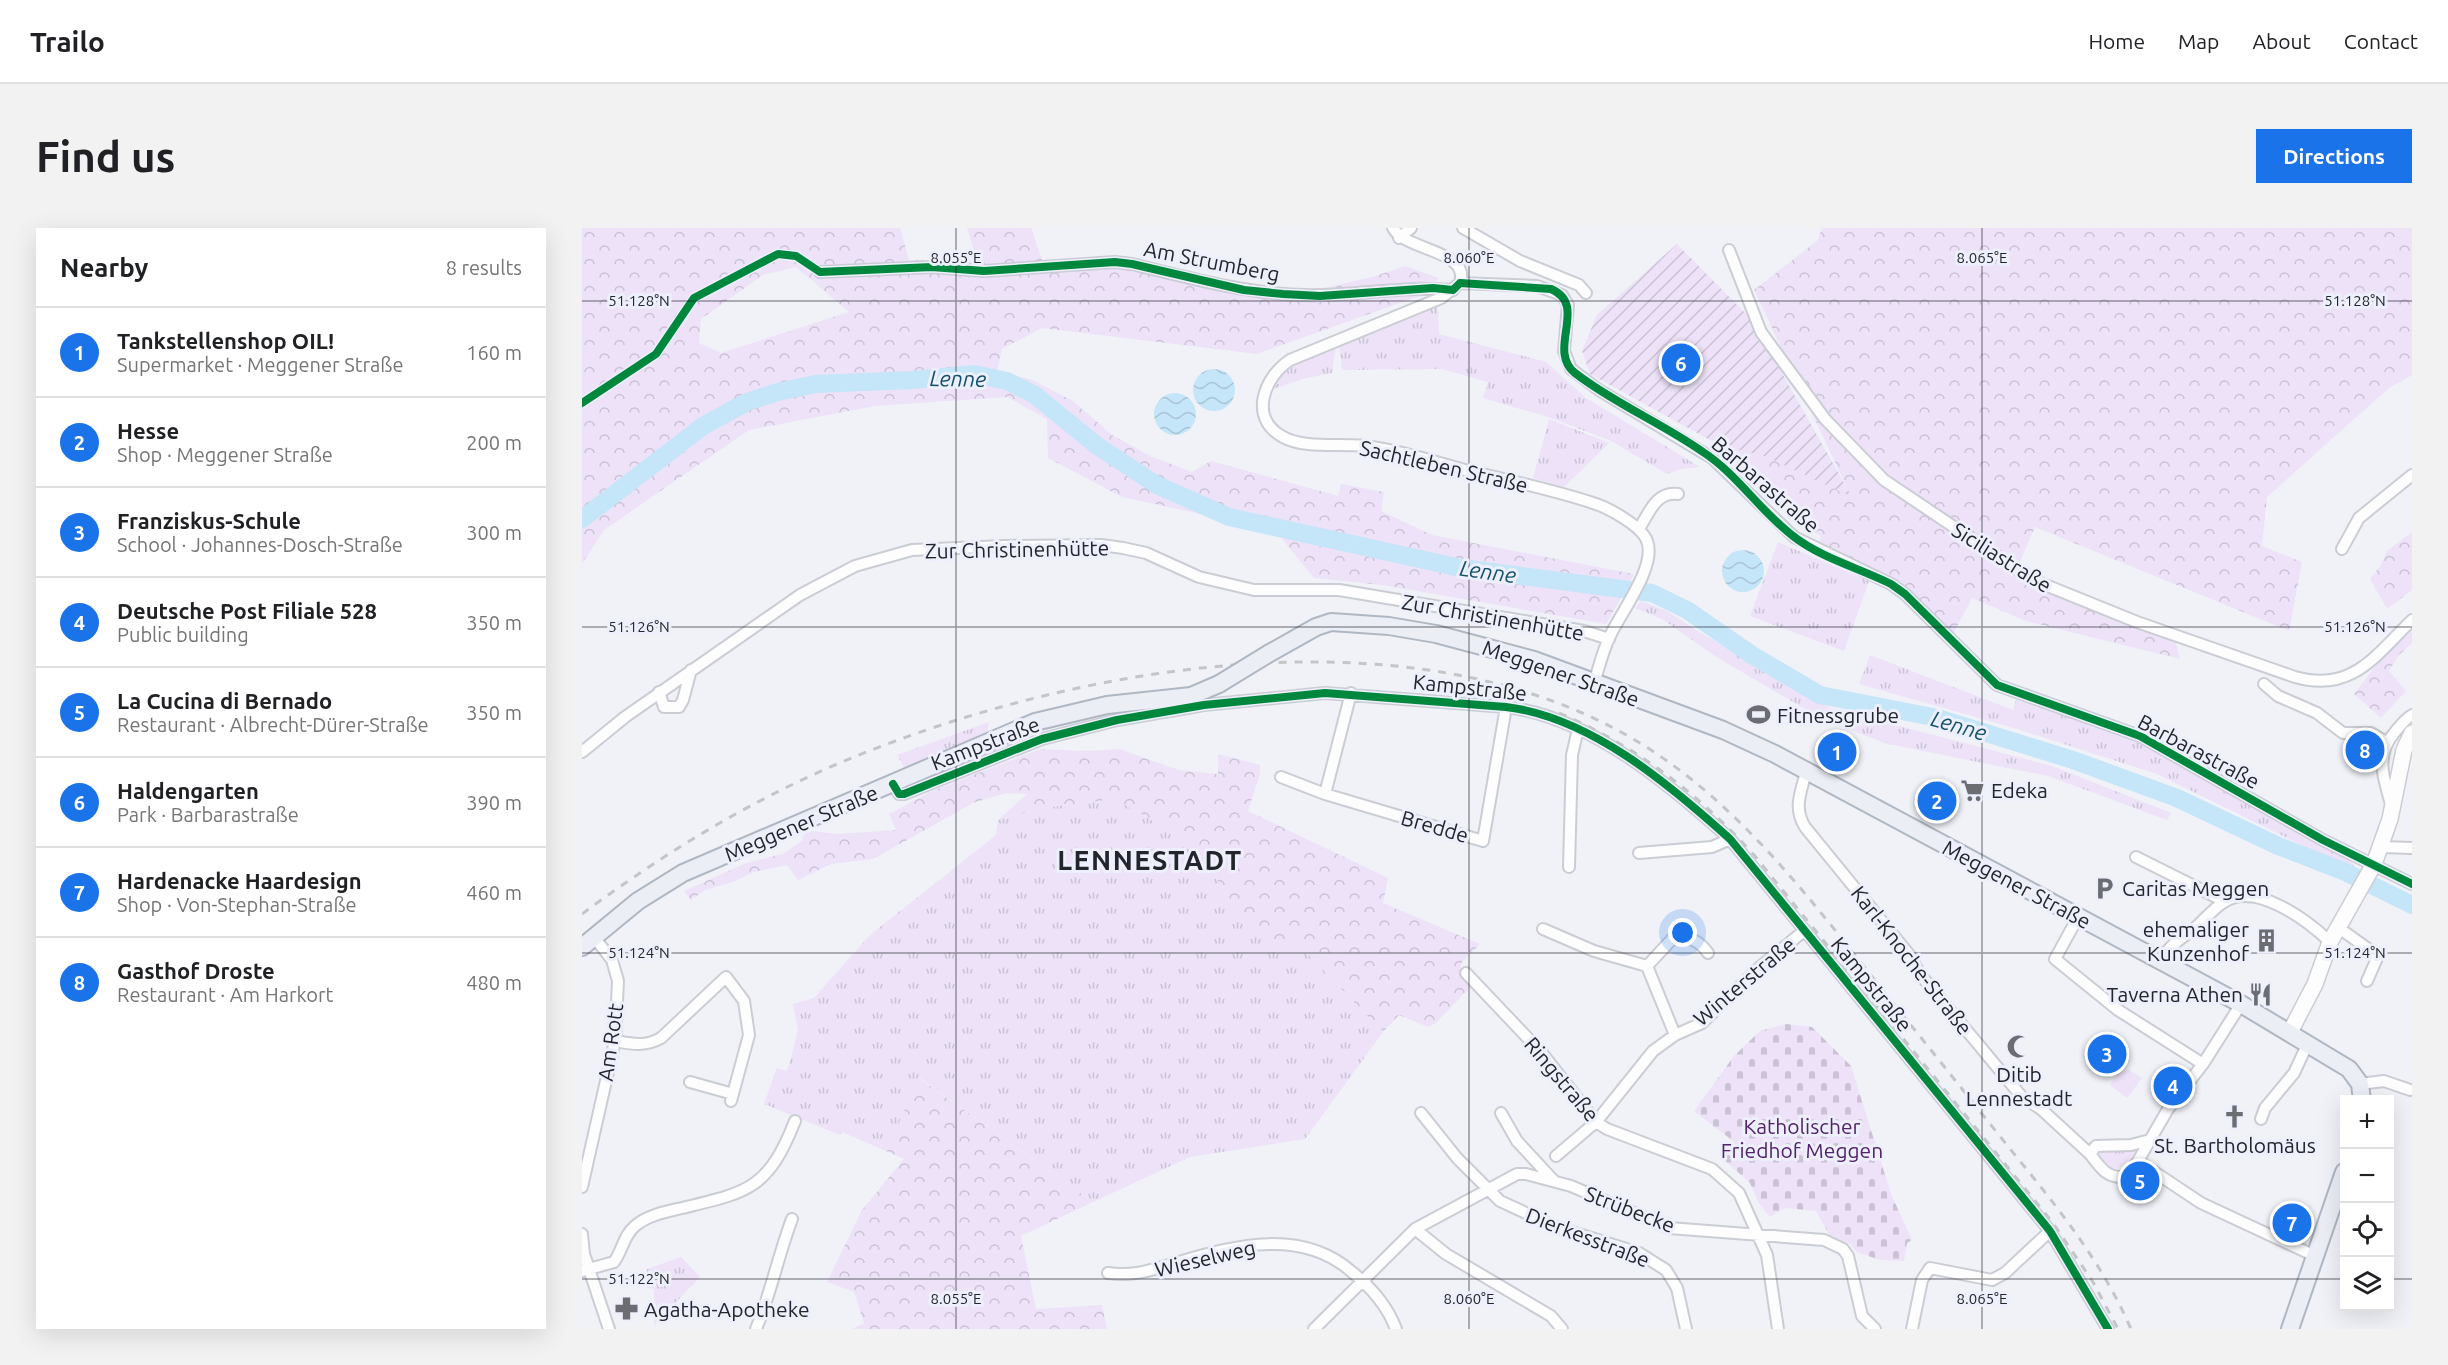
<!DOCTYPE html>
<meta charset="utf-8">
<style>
body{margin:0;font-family:Ubuntu,sans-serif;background:#f2f2f2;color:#202124}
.controls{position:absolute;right:18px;bottom:18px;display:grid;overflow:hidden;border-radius:0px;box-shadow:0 6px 24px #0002}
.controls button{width:54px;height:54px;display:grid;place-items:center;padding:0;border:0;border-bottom:2px solid #e0e0e0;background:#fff;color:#202124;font:30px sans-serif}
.you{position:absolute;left:1101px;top:705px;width:21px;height:21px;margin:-15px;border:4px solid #fff;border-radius:50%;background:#1a73e8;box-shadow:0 0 0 9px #1a73e833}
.badge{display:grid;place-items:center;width:39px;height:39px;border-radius:50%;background:#1a73e8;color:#fff;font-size:20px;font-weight:700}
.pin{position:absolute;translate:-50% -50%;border:3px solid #fff;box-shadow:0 2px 6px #0006}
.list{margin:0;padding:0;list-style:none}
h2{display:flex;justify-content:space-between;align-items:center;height:78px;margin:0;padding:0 24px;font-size:26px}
h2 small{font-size:20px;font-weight:400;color:#757577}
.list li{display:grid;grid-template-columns:39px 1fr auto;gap:18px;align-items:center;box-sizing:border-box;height:90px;padding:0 24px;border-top:2px solid #e0e0e0}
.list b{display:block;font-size:22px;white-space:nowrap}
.list p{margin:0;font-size:20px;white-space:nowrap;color:#757577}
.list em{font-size:20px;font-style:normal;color:#757577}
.icon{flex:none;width:33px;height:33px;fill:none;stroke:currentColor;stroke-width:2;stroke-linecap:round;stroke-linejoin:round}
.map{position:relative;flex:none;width:1830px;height:1101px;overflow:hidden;border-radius:0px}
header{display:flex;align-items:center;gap:36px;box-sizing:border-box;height:84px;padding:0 30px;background:#fff;border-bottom:2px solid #e0e0e0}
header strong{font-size:28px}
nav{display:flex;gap:33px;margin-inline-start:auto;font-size:21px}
.intro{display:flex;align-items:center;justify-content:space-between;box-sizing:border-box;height:144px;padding:0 36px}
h1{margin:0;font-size:42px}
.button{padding:15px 27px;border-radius:0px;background:#1a73e8;color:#fff;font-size:21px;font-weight:700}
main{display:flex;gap:36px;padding:0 36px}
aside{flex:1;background:#fff;border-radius:0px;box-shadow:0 6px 24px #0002}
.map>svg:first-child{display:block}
</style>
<header>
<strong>Trailo</strong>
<nav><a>Home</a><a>Map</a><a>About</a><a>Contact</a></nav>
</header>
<div class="intro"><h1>Find us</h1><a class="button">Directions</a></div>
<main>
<aside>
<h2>Nearby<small>8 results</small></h2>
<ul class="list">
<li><span class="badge">1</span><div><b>Tankstellenshop OIL!</b><p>Supermarket · Meggener Straße</p></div><em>160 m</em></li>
<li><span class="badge">2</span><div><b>Hesse</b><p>Shop · Meggener Straße</p></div><em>200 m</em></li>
<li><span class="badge">3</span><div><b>Franziskus-Schule</b><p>School · Johannes-Dosch-Straße</p></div><em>300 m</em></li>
<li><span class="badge">4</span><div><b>Deutsche Post Filiale 528</b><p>Public building</p></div><em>350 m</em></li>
<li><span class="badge">5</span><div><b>La Cucina di Bernado</b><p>Restaurant · Albrecht-Dürer-Straße</p></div><em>350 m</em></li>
<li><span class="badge">6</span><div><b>Haldengarten</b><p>Park · Barbarastraße</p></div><em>390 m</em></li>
<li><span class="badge">7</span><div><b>Hardenacke Haardesign</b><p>Shop · Von-Stephan-Straße</p></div><em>460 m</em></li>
<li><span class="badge">8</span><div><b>Gasthof Droste</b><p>Restaurant · Am Harkort</p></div><em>480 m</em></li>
</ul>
</aside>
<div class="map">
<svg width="1830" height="1101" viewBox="0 0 1830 1101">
<defs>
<pattern id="grass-tufts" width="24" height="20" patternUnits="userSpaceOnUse" patternTransform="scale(1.5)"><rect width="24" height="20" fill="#ede2f8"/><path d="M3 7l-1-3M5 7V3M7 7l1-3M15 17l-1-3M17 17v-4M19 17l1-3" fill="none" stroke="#cbc2d5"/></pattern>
<pattern id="forest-crowns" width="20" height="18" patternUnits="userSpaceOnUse" patternTransform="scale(1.5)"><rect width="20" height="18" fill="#ede2f8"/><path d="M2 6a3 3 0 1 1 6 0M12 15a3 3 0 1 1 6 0" fill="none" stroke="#cbc2d5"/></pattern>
<pattern id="cemetery-stones" width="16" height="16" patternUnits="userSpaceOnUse" patternTransform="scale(1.5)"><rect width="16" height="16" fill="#ede2f8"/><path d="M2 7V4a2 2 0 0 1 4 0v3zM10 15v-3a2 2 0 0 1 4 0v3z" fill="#cbc2d5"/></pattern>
<pattern id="garden-furrows" width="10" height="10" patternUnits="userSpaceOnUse" patternTransform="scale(1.5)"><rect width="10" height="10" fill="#ede2f8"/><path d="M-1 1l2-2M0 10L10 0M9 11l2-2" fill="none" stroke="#cbc2d5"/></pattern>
<pattern id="water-waves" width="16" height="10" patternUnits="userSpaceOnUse" patternTransform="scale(1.5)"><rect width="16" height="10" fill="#c5e5f8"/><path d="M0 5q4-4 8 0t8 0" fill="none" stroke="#a9c4d5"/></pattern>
</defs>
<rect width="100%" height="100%" fill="#f0f2f8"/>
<path fill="url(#grass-tufts)" d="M856,78l1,28 107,28 40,36 114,69 -19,2 -14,5 -56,-33 -60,-23 -68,-20 5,-16 -46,-13 -100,1 -3,-26z
M754,117l-4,28 -26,5 -36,12c15,-25 40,-33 66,-45z
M967,191l60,24 -45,44 -31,-9z
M1196,314l91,39 -25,70 -94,-35z
M1059,373l26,10 32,21 131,76 222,58 119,47 -4,7 -119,-44 -160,-32 -62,-23 -108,-63 -56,-39 -27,-11z
M1288,427l143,55 3,-10 119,40 50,26 85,52 79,40 9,15 -201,-99 -146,-47 -152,-43z
M407,494l-2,11 -82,36 -8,-14z
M533,571l83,48 50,84 56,19 79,82 -78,107 -115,18 -97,45 -173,-124 -34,73 -44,-19 -2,3 -76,-31 13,-36 9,3 3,-5 9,-36 -5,-26 21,-6 56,-63 126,-100 2,-15 44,-12z
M1519,920h29l6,3 -13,15 -12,4 -15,-13z
M99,1029l19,20 -46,48v-36l-9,-2 2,-18z"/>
<path fill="url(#forest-crowns)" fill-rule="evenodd" d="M0,0h318l9,32 68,1 -10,-33h64l12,34 -44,4 -126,-2 1,9h125l132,-7 151,32 90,-21 33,-11 34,12 -14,16 -168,60 -215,-26 -40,21 -5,23 33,7 43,22 39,34 38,21 42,16 19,-11 127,35 3,-12 43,8 -3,19 51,24 202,39 -28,50 -224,-39 -68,-7 -39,-48 -153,-33 -74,-39 -1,-39 -40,-22 -132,9 -126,24 -145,100 -22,34zM214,39l53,45 -128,41 -22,-10 2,-24 62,-44z
M1240,0h590v147l-23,13 -122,109 -5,49 40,16 -13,69 -254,-104 -20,46 160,67 5,19 -154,-38 -54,-23 -20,38 -43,-45 -92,-43 4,-12 -31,-19 -71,-72 48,12 84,39 -97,-206 64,-50z
M1830,304v58l-25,19 -17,-30 11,-14 6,-14z
M1830,399v16l-13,12 -10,16 17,20 -25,27 -27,-24 32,-42z
M458,521l49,2 30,-2 60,21 39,4v-20l42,11v9l-12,37 140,67 -5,25 97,41 -18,18 -3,10 12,14 -35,37 -8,4 -29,-12 -16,17 -79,-82 -56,-19 -50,-84 -83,-48 -73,9 -44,12 29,-26 -21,-1 -33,10 -100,56 -42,5 -33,16 -11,-15 -33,7 -21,10 -28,8 -14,10 -7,-9 62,-28 37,-9 20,-14 -1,-4 10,-5 25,3 59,-4 -7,-16 43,-23z
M337,850l174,124 -72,34 15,73 66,-4 5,24h-255l12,-6 -10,-31 -27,-10 35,-72 42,-51 -18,-8z"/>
<path fill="url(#cemetery-stones)" d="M1204,796l26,3 39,39 40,128 21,46 -5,3 -3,18 -24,-1 -23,-8 -7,-8 -20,-8 -14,-25 -31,-3 -15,9 -12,-15 -8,-19 -28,-25 11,-17 -39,-30 40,-55 26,-25z"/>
<path fill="#ede2f8" d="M1546,841l14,9 -15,20 -17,-13 6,-10z"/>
<path fill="url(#garden-furrows)" d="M1095,16l75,76 100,177 -85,-40 -48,-12 -129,-71 -8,-23 15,-36z"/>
<path fill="url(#water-waves)" d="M611 162a21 21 0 1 1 42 0a21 21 0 1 1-42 0Z
M572 186a21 21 0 1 1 42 0a21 21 0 1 1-42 0Z
M1140 343a21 21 0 1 1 42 0a21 21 0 1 1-42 0Z"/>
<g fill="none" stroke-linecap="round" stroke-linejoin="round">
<path stroke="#c5e5f8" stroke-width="18" d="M0,291l121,-93 44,-24 31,-10 37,-8 99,-4 60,-6 33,7 28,14 61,50 61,40 72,32 232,51 191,25 35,17 65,45 68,40 118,23 135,42 104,38 99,47 67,26 69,34"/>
<defs>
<path id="minor" d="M811,0c12,23 78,22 67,55
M881,0l57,33 59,24 7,8
M817,10l12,-10
M1147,22l32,82 64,87 59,61 149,100 104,42 158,55c57,16 80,-21 117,-57
M238,44l112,-5 52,4 131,-9 17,2c62,15 125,33 189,31 44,-1 88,-9 132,-5
M878,55l77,3 25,9 6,10 -4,46 7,18 28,21 113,68 82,79 97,47 14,10 92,91 143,51 183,104 89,44
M878,55l-19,15 -151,62c-26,17 -42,58 -7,77 22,12 56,6 81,9 34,4 68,15 101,24 42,10 86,19 128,33 14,4 49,23 54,38 10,25 -26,71 -37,95 -7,14 -11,31 -16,47
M1057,301c10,-16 17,-38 39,-35
M1760,321l17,-31 53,-43
M1682,456l14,12 39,17 26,20h28l15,9
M77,464l5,15h15l4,-7 8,-30
M0,524l43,-35 175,-122 55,-29 57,-16 92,-4 97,-1 22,3 23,5 53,24 55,13h85l245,41 25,8
M1224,544c-5,20 -13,36 -1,55l106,130 8,16 103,124 19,12 49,45
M699,549l44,17 158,47 23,-134
M311,556l6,10h5l138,-55 75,-19 87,-15 121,-12 181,14c84,10 163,77 224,132l320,392 58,98
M743,566l26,-101
M1809,576c-8,-27 -16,-49 4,-72 5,-6 10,-13 17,-17
M1800,619l30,1
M1057,625l73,-6 18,-8
M1554,629l88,44
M987,639l3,-112 6,-26
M1496,689l-23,42 63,51 85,54
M1757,700l39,28 -11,25
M961,701l51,22 53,15
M1577,733c12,-17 22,-22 37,-34 9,-8 18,-19 28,-25 32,-21 84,19 106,40
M884,745l76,80 54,69 11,7 105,40 27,24 28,62 11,74
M1093,807l-28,-69 28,-30c15,2 24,4 33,17
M33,813c17,3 30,6 46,-3l65,-61 18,24 5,34 -18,66
M108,854l43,12
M1778,856l24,-3 26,9
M839,885l36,45 43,43 56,26 83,26 27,17 11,18 9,41
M919,885l16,28 37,40
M1679,891l4,-11 29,-35 14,-30
M1568,912l-19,5 -35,1 -6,8c10,13 16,24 34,23l14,-16 30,-52 35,-45 38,-60
M974,928l40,-34 57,-71 22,-16 27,-12 58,-56 45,-37
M1556,933l63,42 114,53
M0,959l33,-146 3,-60 -6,-21 -18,-23
M833,1001l31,25 105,62 11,13
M0,1006l2,20 25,75
M0,1043l32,-9c8,-11 10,-27 21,-36 13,-11 30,-14 47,-18 67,-16 86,-19 113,-87
M526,1045c26,4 46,-4 71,-11 58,-17 123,-34 173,10 20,16 35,33 44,57
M174,1101c15,-36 22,-73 36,-110
M732,1101l101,-100 102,-55h9l45,12 98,42 155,12 19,9 5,7 14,60 13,13
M1330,1101l10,-49 8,-12 62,12 13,-7 45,-42"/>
<path id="secondary" d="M1708,804l25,-48 15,-42 44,-78 16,-45 14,-69 8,-17"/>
<path id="primary" d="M686,426l48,-27 15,-5 58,4 47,8 98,26 189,70 52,24 466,250 108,65 11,15 2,16
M0,719l56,-46 45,-28 352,-151 72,-17 84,-9 28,-12
M1708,1101l54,-157"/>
</defs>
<use href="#minor" stroke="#cbcdd4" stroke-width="14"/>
<use href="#secondary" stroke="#cbcdd4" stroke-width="18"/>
<use href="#primary" stroke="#afb7c3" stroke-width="20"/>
<use href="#minor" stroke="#fdfdfe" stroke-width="10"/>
<use href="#secondary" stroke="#fdfdfe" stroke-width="15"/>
<use href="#primary" stroke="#ebeff5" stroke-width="16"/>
<path stroke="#c4c5c7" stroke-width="3" stroke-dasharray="8 8" stroke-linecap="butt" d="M977,485c77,33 139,80 195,142l299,368 40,59 25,47
M0,686c85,-63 174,-117 272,-157 233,-95 577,-153 800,-5 106,70 180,180 260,277 34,42 67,84 101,126 44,54 88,109 116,174"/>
<defs>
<path id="primary-bridge" d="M637,456l49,-30"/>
</defs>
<use href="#primary-bridge" stroke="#afb7c3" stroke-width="20" stroke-linecap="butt"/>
<use href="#primary-bridge" stroke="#ebeff5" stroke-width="16"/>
<defs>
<path id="cycleway" d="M0,175l74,-49 38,-56 84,-44 18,2 24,16 112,-5 52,4 131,-9 17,2 112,26 39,4 37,2 113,-8 20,2 7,-7 91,6c38,16 -5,61 24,84 40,31 87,50 128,79 34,22 57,59 90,84 28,22 66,32 98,48l14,10 92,91 143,51 183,104 89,44
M311,556l6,10h5l138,-55 75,-19 87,-15 121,-12 181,14c84,10 163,77 224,132l320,392 58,98"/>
</defs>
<use href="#cycleway" stroke="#edf0fc" stroke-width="11"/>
<use href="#cycleway" stroke="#00873e" stroke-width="8"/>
</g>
<path fill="none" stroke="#23252c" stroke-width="1.5" stroke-opacity="0.45" d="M374,0v1101M887,0v1101M1400,0v1101M0,73h1830M0,399h1830M0,725h1830M0,1051h1762M1808,1051h22"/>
<defs>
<symbol id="stadium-bare" viewBox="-9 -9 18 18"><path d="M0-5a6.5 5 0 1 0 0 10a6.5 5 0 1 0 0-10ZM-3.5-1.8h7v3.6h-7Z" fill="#6b6d73" stroke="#edf0fc" stroke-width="2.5" paint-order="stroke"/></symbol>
<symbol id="supermarket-bare" viewBox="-9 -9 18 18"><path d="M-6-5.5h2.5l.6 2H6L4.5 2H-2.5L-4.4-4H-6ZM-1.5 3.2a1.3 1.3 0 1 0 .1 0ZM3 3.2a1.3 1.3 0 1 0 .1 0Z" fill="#6b6d73" stroke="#edf0fc" stroke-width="2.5" paint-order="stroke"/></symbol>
<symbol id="parking-bare" viewBox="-9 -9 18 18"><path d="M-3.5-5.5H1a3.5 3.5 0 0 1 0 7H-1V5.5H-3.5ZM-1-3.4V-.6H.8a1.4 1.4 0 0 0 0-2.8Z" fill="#6b6d73" stroke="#edf0fc" stroke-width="2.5" paint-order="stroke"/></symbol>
<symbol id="building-bare" viewBox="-9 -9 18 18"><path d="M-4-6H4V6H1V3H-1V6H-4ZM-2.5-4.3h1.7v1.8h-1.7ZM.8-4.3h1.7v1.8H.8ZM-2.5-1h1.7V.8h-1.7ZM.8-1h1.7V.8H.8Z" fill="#6b6d73" stroke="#edf0fc" stroke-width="2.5" paint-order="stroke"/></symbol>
<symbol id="restaurant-bare" viewBox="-9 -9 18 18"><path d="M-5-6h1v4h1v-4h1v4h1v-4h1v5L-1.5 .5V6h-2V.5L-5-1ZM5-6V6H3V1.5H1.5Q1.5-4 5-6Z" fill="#6b6d73" stroke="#edf0fc" stroke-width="2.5" paint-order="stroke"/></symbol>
<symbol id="mosque-bare" viewBox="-9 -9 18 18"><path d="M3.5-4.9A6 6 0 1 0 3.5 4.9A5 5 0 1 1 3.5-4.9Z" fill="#6b6d73" stroke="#edf0fc" stroke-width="2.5" paint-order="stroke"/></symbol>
<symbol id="church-bare" viewBox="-9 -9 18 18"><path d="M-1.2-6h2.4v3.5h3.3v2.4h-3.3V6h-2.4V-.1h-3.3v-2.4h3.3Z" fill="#6b6d73" stroke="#edf0fc" stroke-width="2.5" paint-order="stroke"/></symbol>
<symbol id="pharmacy-bare" viewBox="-9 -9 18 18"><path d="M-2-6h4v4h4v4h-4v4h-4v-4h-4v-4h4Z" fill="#6b6d73" stroke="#edf0fc" stroke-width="2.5" paint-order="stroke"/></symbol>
</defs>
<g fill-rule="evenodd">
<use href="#stadium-bare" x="1160" y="470" width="33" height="33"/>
<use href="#supermarket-bare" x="1374" y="546" width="33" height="33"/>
<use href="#parking-bare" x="1506" y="644" width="33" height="33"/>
<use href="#building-bare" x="1668" y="696" width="33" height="33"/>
<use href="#restaurant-bare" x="1662" y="750" width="33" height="33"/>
<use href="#mosque-bare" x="1420" y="802" width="33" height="33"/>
<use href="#church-bare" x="1636" y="872" width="33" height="33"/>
<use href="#pharmacy-bare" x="28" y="1064" width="33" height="33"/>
</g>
<g text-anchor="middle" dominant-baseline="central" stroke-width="6" stroke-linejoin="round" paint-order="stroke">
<g font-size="21" fill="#23252c" stroke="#edf0fc">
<text transform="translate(630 33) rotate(11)">Am Strumberg</text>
<text transform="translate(862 238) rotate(13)">Sachtleben Straße</text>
<text transform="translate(1184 256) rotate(41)">Barbarastraße</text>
<text transform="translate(435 321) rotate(-1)">Zur Christinenhütte</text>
<text transform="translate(1420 329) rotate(32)">Siciliastraße</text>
<text transform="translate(911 389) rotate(10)">Zur Christinenhütte</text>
<text transform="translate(979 445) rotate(19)">Meggener Straße</text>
<text transform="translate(888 459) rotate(6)">Kampstraße</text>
<text transform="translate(403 515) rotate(-21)">Kampstraße</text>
<text transform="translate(1617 523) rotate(28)">Barbarastraße</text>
<text transform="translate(219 595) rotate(-23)">Meggener Straße</text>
<text transform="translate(853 598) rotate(16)">Bredde</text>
<text transform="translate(1435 656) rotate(28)">Meggener Straße</text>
<text transform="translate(1330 732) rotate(52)">Karl-Knoche-Straße</text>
<text transform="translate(1162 753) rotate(-40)">Winterstraße</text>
<text transform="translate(1290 756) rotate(51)">Kampstraße</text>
<text transform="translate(28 814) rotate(-82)">Am Rott</text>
<text transform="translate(980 851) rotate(50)">Ringstraße</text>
<text transform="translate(1048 981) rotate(21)">Strübecke</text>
<text transform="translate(1006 1009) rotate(21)">Dierkesstraße</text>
<text transform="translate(623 1030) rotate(-13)">Wieselweg</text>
</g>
<g font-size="21" fill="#23252c" stroke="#edf0fc" text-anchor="start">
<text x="1195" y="487">Fitnessgrube</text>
<text x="1409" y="562">Edeka</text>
<text x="1540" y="660">Caritas Meggen</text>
<text x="1667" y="701" text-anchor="end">ehemaliger<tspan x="1667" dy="24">Kunzenhof</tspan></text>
<text x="1661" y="766" text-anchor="end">Taverna Athen</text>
<text x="1437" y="846" text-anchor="middle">Ditib<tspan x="1437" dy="24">Lennestadt</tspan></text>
<text x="1653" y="917" text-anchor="middle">St. Bartholomäus</text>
<text x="62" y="1081">Agatha-Apotheke</text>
</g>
<g font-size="21" fill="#52226b" stroke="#edf0fc">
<text x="1220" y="898">Katholischer<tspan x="1220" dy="24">Friedhof Meggen</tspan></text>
</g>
<g font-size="22" font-style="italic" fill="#13516d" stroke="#edf0fc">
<text transform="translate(376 150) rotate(1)">Lenne</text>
<text transform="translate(906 343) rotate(8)">Lenne</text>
<text transform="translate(1377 497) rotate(16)">Lenne</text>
</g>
<g font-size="27" font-weight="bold" letter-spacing="1.5" fill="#23252c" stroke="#edf0fc">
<text x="568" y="632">LENNESTADT</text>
</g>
</g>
<g font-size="15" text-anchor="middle" fill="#23252c" stroke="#edf0fc" stroke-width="6" stroke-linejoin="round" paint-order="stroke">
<text x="374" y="35">8.055°E</text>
<text x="887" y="35">8.060°E</text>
<text x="1400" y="35">8.065°E</text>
<text x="57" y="78">51.128°N</text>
<text x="1773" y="78">51.128°N</text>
<text x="57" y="404">51.126°N</text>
<text x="1773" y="404">51.126°N</text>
<text x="57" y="730">51.124°N</text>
<text x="1773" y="730">51.124°N</text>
<text x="57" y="1056">51.122°N</text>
<text x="374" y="1076">8.055°E</text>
<text x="887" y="1076">8.060°E</text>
<text x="1400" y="1076">8.065°E</text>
</g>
</svg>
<div class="controls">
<button>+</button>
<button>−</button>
<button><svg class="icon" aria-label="locate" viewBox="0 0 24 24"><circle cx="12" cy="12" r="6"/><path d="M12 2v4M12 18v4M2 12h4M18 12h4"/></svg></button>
<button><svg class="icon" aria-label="layers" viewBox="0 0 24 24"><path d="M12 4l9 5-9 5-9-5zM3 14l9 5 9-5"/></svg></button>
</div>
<div class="you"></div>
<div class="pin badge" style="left:1255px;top:524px">1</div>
<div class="pin badge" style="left:1355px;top:573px">2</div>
<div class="pin badge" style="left:1525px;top:826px">3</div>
<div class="pin badge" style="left:1591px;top:858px">4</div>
<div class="pin badge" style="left:1558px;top:953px">5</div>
<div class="pin badge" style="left:1099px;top:135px">6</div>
<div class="pin badge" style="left:1710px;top:995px">7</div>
<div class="pin badge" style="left:1783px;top:522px">8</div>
</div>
</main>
